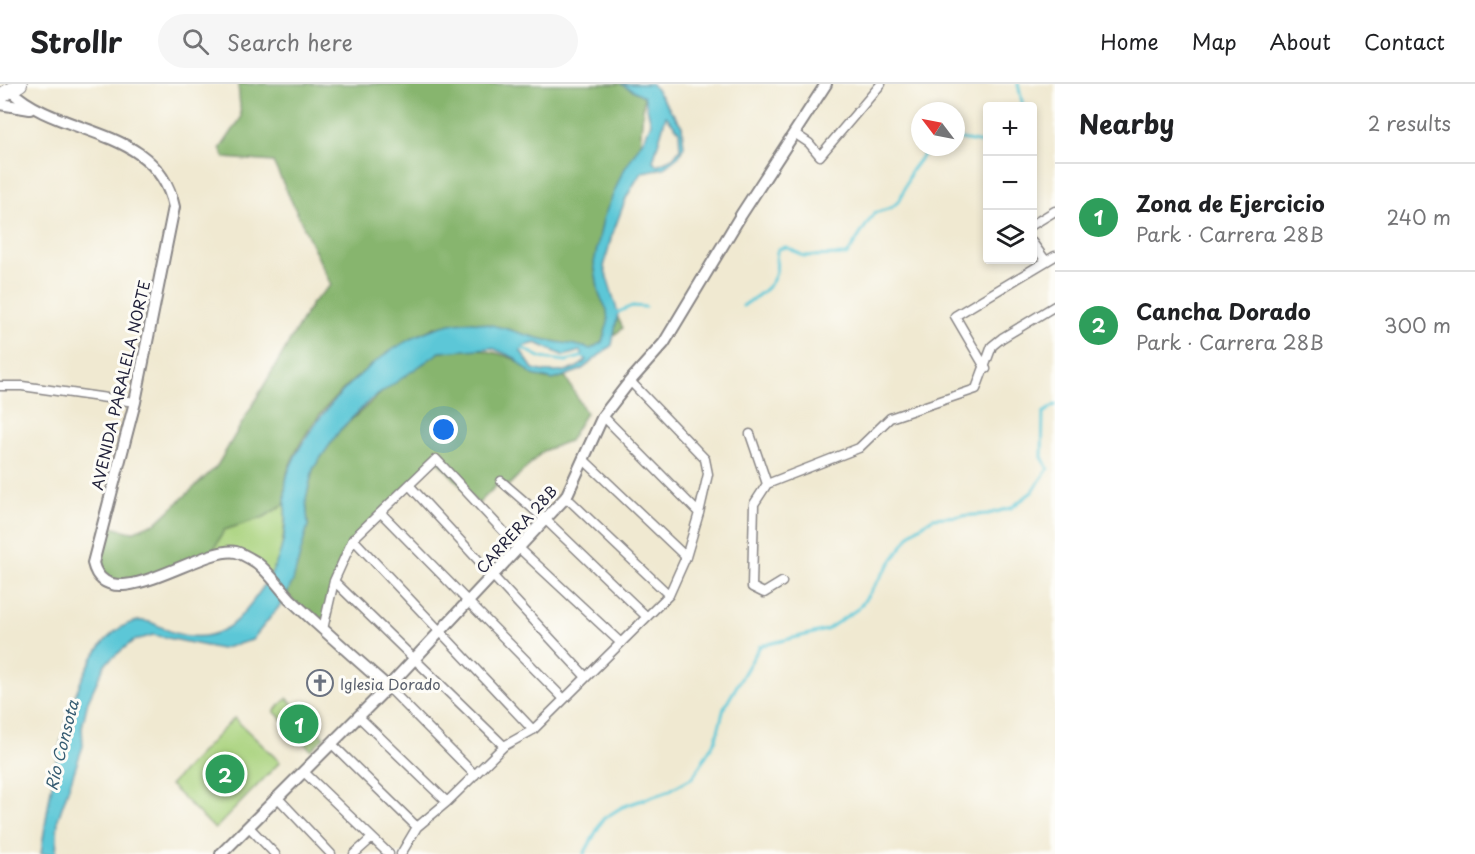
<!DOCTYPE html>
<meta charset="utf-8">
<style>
body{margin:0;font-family:"Playpen Sans",sans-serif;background:#f6f6f6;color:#202124}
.controls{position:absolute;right:18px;top:18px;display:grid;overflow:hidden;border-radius:6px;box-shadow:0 3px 9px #0003}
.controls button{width:54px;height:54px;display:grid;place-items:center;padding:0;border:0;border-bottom:2px solid #e0e0e0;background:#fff;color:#202124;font:30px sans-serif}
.compass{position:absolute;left:911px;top:18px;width:54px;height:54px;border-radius:50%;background:#fff;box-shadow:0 3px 9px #0003;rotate:302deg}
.you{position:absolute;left:444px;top:346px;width:21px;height:21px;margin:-15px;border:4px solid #fff;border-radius:50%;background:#1a73e8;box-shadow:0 0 0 9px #1a73e833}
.badge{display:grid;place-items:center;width:39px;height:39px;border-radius:50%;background:#d1495b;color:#fff;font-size:20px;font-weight:700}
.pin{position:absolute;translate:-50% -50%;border:3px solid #fff;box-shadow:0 2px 6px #0006}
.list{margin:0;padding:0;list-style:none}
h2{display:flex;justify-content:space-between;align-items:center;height:78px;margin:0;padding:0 24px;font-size:26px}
h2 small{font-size:20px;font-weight:400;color:#757577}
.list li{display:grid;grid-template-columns:39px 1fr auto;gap:18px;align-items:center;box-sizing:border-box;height:108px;padding:0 24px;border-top:2px solid #e0e0e0}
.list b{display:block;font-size:22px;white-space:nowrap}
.list p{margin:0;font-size:20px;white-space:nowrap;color:#757577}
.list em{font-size:20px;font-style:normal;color:#757577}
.icon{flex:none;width:33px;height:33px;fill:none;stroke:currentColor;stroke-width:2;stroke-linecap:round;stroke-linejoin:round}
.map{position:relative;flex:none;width:1055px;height:770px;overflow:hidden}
header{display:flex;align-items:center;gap:36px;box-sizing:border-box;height:84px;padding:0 30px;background:#fff;border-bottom:2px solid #e0e0e0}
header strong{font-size:28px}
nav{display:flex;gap:33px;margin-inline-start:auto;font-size:21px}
.search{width:420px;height:54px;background:#f6f6f6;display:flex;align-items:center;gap:15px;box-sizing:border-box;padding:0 21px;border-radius:33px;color:#757577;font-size:22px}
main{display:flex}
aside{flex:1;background:#fff}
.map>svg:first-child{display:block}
</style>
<header>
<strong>Strollr</strong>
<div class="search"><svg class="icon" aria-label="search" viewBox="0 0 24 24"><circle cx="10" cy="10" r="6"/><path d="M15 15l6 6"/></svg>Search here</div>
<nav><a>Home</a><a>Map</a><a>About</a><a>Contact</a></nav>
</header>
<main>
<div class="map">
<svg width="1055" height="770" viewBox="0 0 1055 770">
<rect width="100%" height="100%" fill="#fdfcf7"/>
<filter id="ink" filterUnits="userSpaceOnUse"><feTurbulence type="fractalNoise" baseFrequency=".0167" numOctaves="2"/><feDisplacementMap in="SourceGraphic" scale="12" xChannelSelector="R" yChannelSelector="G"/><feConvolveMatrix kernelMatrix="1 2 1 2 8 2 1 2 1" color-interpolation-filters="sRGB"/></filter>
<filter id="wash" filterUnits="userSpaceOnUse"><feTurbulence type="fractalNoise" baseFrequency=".008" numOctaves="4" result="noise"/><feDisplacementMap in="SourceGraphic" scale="24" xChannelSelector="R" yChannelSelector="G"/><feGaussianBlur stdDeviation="1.35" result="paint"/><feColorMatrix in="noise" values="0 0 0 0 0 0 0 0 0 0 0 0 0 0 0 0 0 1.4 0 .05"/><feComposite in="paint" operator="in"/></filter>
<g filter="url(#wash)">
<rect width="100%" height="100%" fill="#f0e9d1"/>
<path fill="#aad37f" stroke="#667a5d" stroke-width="1.5" d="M286,419c-2,27 -2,50 -16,75l-34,-26 -25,3 13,-25 40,-13z
M287,614l37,39 -13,13 -37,-39z
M234,634l46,44 -65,67 -45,-44z"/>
<path fill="#87b56e" stroke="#546c54" stroke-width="1.5" d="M238,0h407l-7,86 -43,101 28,57 -30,23 -158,-24c-60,29 -123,78 -147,143 -3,9 -2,23 -2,33l-22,14 -40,13 -13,25 -83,31 -33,-17 7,-44 30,7 25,-10 60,-56 95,-163 19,-18 -58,-123 -48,-4 -5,-9 21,-31z
M476,264c13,4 30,6 42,13 19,11 18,24 47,15l21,37 -17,28 -26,10 -35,35 -7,-5 -23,23 -42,-45 -83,80 -19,42 -11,48 -36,-34 21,-70 -2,-26 7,-30 25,-37 52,-47 50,-33z"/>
<path fill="#5cc7d7" stroke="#3f7489" stroke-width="1.5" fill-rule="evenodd" d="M621,0h31l30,42 2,20 -5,10 -15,12 -21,4 -6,7 -11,19 -15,40 -7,29 14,46 -6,32 -31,25 -28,10 -20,-5 -20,-18 -21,-9 -52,4 -71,49 -29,29 -27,39 -7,30 2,26 -15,56 -11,22 -30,37 -31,9 -68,-14 -20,6 -28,23 -17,37 -6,26 1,19 -25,73 -2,35h-15c8,-55 28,-221 97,-233 12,-2 23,7 34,11 29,10 53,4 72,-20 21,-25 38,-50 41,-84 2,-18 -3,-41 4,-58 25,-63 112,-149 182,-148 24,1 48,12 71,17 16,4 33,5 49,10l11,-7 6,-19 -1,-13 -8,-16 -5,-31 9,-44 19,-46 24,-38 5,-12 -7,-27zM666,32l13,15 1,18 -7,9 -16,7 -4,-4zM536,259l28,13 16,-5 6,9c-11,14 -37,14 -53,9l-12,-18v-4z"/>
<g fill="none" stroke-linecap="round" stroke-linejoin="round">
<path stroke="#5cc7d7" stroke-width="3" d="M1018,0l5,22
M956,54l32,6
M743,222c12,-9 30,-18 33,-34 2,-9 -2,-14 2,-23l8,-2 18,9 43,-1 27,-42 17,-5 9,-8 11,-29 18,-24
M614,230l18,-8 14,1
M518,262l24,12 24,3 22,-6
M584,770l19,-35 19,-12 46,-16 25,-14 23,-38 8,-31 36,-62 66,-16 33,-22 53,-76 21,-14 55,-4 23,-6 21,-16 16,-23 -6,-12 1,-44 12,-8"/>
</g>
</g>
<g filter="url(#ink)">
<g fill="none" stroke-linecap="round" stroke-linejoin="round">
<defs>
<path id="minor" d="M794,49l15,10 11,13 61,-72
M1032,141l23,-14
M1032,158l14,19
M986,285l-31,-53 100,-60
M0,302h22l113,16
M603,332l96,97
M750,350l17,50
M583,375l103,98
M501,397l46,40 100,96
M409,401l177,192
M566,413l103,98
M381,429l183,186
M353,455l180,191
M334,497l170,165
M782,498l-18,11 -12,-6 2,-83 13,-20 92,-36 31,-30 86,-29 16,-43 10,-8 53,-32
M323,545l11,-48 19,-42 83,-80 84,90 101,94
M388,603l87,88
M359,633l88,85
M332,660l85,83
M304,688l85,82
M277,713l54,57
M249,743l26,27
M354,770l18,-16
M401,770l16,-27 30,-25 57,-56 29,-16 136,-135 17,-38 13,-44 9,-39 -3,-15 -75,-78"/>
<path id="tertiary" d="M10,6c49,48 147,35 164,117l-39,195 -42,161c14,58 109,-18 143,-11 5,1 15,7 20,10 13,10 23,25 34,37 32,30 65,59 98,88
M0,20l30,5
M221,770l167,-167 178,-190 37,-81 27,-35 34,-38 77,-128 85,-131"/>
<path id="primary" d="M0,12l20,-12"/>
</defs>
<use href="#minor" stroke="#898686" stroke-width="11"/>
<use href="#tertiary" stroke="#898686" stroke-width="14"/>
<use href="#primary" stroke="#898686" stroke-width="16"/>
<use href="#minor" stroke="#fff" stroke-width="8"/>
<use href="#tertiary" stroke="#fff" stroke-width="10"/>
<use href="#primary" stroke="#fff" stroke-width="14"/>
</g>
</g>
<defs>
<symbol id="church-ring" viewBox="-11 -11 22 22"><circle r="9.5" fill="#fdfcf7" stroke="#6b7280" stroke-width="1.5"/><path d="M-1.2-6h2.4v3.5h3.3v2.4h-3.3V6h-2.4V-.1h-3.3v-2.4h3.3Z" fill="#6b7280"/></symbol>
</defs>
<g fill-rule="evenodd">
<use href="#church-ring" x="305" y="584" width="30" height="30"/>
</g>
<g text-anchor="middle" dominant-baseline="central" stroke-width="6" stroke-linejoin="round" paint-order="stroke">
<g font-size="15" fill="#22223b" stroke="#fdfcf7">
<text transform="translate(120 301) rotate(-77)">AVENIDA PARALELA NORTE</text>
<text transform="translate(516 445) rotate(-48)">CARRERA 28B</text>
</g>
<g font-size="15" fill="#5b616d" stroke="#fdfcf7" text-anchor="start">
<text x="340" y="599">Iglesia Dorado</text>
</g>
<g font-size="16" font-style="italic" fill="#365c72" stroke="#fdfcf7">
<text transform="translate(61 661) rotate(-76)">Río Consota</text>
</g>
</g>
</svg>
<div class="controls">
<button>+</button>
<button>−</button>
<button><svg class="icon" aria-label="layers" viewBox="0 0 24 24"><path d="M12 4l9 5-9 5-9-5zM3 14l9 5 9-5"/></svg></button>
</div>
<svg class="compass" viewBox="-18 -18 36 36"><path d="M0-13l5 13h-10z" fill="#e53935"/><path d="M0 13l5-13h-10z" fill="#757577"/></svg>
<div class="you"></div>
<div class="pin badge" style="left:299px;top:640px;background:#2e9e5b">1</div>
<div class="pin badge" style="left:225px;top:690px;background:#2e9e5b">2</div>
</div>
<aside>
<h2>Nearby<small>2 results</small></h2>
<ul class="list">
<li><span class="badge" style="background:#2e9e5b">1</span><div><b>Zona de Ejercicio</b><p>Park · Carrera 28B</p></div><em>240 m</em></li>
<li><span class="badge" style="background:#2e9e5b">2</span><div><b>Cancha Dorado</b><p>Park · Carrera 28B</p></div><em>300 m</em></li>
</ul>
</aside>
</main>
